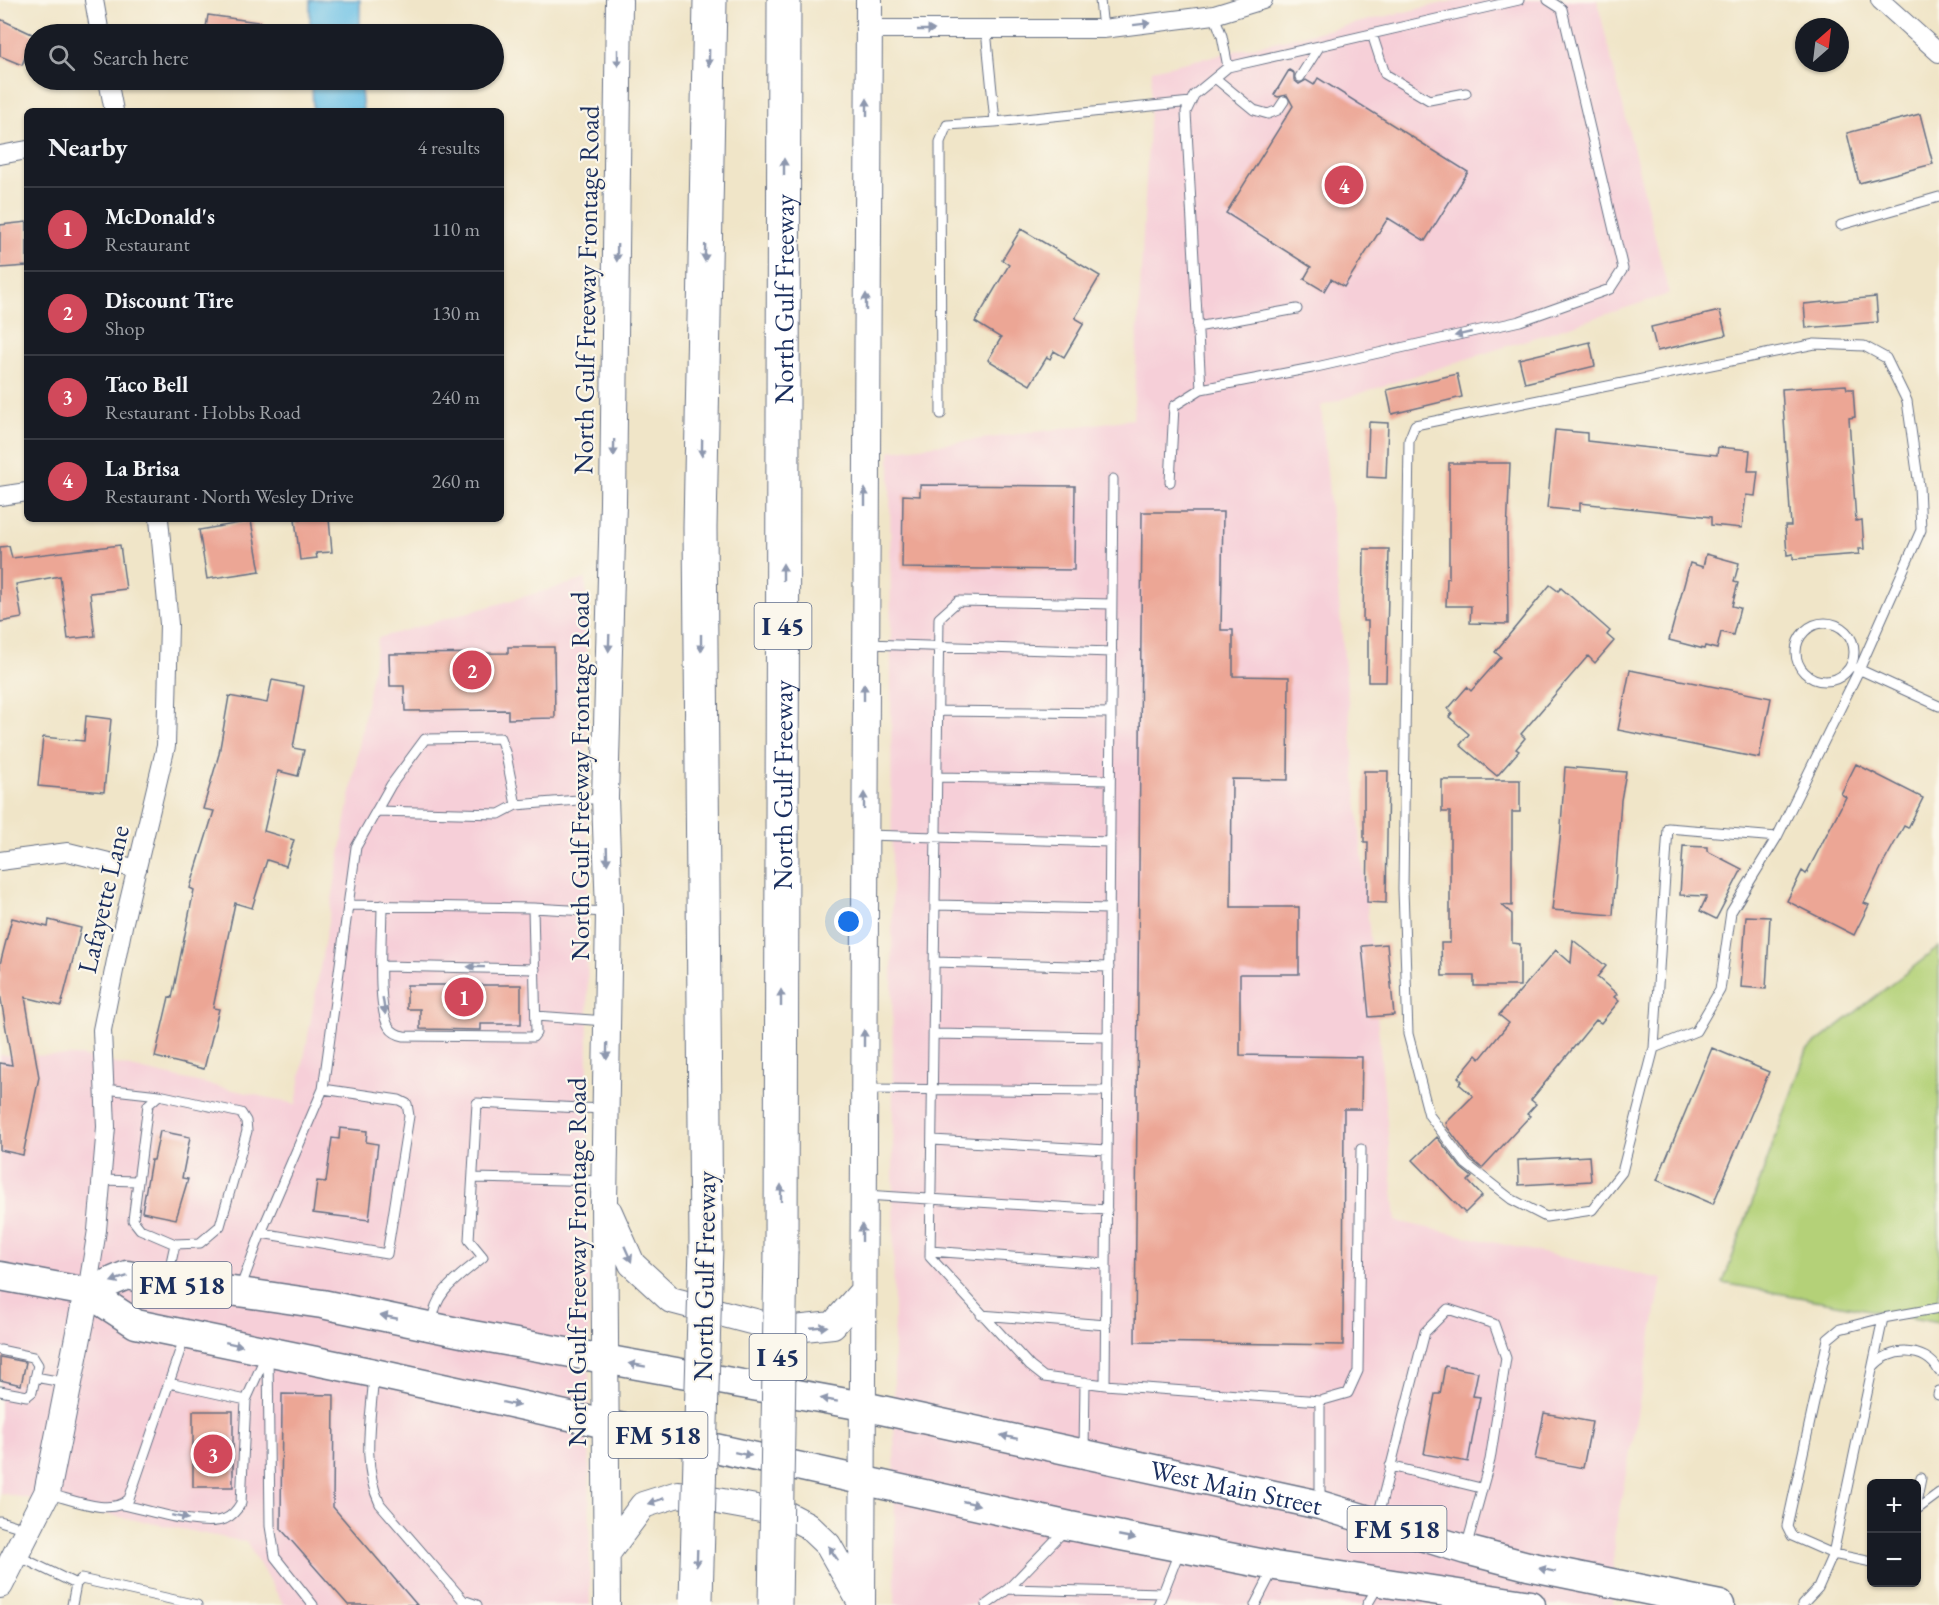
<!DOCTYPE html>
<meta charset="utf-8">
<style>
body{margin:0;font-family:"EB Garamond",serif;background:#242831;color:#f1f3f6}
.controls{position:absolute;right:18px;bottom:18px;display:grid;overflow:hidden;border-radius:9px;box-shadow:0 2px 4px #0004}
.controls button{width:54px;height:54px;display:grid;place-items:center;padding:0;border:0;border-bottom:2px solid #363941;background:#171b24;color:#f1f3f6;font:30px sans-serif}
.compass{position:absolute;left:1795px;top:18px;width:54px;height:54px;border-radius:50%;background:#171b24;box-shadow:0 2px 4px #0004;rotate:28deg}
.you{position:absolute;left:849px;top:922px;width:21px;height:21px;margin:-15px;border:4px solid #fff;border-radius:50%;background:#1a73e8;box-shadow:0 0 0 9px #1a73e833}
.badge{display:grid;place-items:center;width:39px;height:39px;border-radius:50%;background:#d1495b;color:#fff;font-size:20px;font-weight:700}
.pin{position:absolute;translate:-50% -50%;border:3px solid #fff;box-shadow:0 2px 6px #0006}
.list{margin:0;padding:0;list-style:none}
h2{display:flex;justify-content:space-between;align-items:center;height:78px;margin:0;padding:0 24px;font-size:26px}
h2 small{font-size:20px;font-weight:400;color:#9ea1a6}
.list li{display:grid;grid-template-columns:39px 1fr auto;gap:18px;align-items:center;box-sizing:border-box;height:84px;padding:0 24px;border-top:2px solid #363941}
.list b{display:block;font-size:22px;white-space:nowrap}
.list p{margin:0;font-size:20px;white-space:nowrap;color:#9ea1a6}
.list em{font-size:20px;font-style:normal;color:#9ea1a6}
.icon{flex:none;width:33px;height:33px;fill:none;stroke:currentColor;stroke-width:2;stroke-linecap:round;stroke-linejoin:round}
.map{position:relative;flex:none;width:1939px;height:1605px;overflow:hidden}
.search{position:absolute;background:#171b24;box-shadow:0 2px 4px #0004;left:24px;top:24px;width:480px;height:66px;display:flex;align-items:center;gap:15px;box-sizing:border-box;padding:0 21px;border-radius:33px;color:#9ea1a6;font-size:22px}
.panel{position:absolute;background:#171b24;box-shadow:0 2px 4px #0004;left:24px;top:108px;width:480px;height:414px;border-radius:9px}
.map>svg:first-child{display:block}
</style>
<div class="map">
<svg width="1939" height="1605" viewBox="0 0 1939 1605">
<rect width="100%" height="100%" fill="#fbf7ec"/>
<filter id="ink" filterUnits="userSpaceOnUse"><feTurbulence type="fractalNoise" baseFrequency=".0167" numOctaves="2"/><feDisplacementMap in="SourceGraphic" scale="12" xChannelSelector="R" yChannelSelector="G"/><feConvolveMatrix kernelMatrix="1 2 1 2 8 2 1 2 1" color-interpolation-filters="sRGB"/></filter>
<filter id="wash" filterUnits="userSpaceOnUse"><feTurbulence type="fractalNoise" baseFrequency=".008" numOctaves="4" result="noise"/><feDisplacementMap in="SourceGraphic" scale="24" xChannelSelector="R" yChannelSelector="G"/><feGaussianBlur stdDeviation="1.35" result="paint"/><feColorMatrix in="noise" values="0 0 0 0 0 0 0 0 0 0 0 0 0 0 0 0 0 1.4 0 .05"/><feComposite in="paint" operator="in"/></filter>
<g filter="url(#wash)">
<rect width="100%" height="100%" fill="#f0e5c8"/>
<path fill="#f6cfd8" d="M1457,0h140l72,294 -348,112 75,815 266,58 -48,259 -1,67h-718l-5,-1154 243,-32 19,-349z
M586,579l4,1026h-306l-38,-63 -246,-49v-438l81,1 215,48 82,-466z"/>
<path fill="#b4d178" stroke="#68806b" stroke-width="1.5" d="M1939,947v376l-216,-40 84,-233z"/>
<path fill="#68bfe5" stroke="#4277a2" stroke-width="1.5" d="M310,0h50v34h-50z
M312,80h48l3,31h-50z"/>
<g id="blocks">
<path fill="#eca695" d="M208,15l56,8 -1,11h-58z
M0,19l34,16 -12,30 -22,-9z
M1289,70l5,3v7l5,4 7,-4 8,5 4,-7 150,94 -43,69 -37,-23 -44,69 -13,-8 -7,12 -20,-12 7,-12 -85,-54 67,-107 -6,-11 -9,2 -4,-2z
M1920,114l13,50 -74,19 -12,-50z
M27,222v44l-27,2v-43z
M1021,229l79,47 -25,42 9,5 -20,34 -10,-6 -4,8 -3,-2 -17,28 -42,-25 13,-22 -26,-16 34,-57 -7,-5z
M1876,297l2,25 -72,6 -2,-24z
M1720,311l6,24 -69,16 -6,-24z
M1590,342l5,24 -70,17 -6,-24z
M1457,374l5,23 -70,17 -5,-24z
M1846,385l1,4h6l2,28 -6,1 3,45 4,58 6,-1 2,29h-6l1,5 -66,5v-5l-6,1 -2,-29h6l-9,-137z
M1369,422l19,1 -2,55 -19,-1z
M1555,430l32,3v8l53,6 77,8 1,-8 32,3 -2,21h10l-3,25 -9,-1 -4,33 -31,-3v-8l-54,-6 -77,-8v8l-33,-3z
M1449,463h61l-3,72 1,89 -38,-1 1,-17h-25l1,-28h2z
M920,485l155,1 -1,84 -172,-2 1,-73 17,1z
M1142,512h81l-2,118h12v46l56,1 -1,103 -56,-1 -1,128h68v67h-59v81l122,2 -1,52h-17l-1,236 -208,-3z
M295,519h34l3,33 -16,1 1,5 -17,2z
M251,521l9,50 -53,8 -8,-49z
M120,545l6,44 -36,4 5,43 -27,3 -8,-63 -44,8 6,34 -22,4v-75l9,-1 3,12z
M1364,549h25l-3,133h-18v-61h-5z
M1706,554l33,9 -5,19 4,1 -6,23 8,2 -7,27 -12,-3 -4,17 -12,-3 -1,3 -35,-9 21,-77 13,4z
M1550,585l8,6 3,-3 49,43 -3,4 7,6 -19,22 -7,-7 -67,78 4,4 -9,11 3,2 -22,25 -37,-31 9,-11 -20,-17 3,-4 -4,-4 19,-22 4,4 30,-34 -6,-5z
M508,647h46l1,71 -47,1v-9l-103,1 -1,-25h-14l-1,-32 119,-1z
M1630,670l141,28 -12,60 -141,-28z
M272,680l32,6 -11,62 11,2 -6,26 -20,-5 -14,60 30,9 -8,26 -19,-6 -15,48 -17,-5 -22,105 6,1 -15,60 -49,-12 14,-60 3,1 22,-108 -4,-2 24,-77 -11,-2 16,-55 10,-58 38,7z
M86,716l25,3 -7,73 -66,-6 5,-49 41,4z
M1856,764l67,34 -15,30 -4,-2 -21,38 -19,39 5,2 -15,30 -67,-34 15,-30 4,3 40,-77 -5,-3z
M1565,767l61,5 -5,28 -8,115 -61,-5 8,-70z
M1364,771h24l-2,132 -19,-1 1,-60h-4z
M1442,780h78v32h-8v94l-10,-1 10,9v29l8,1v42h-46v-10h-32l-1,-33h9v-131h-8z
M1683,846l24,1v4l35,18 -26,50 -16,-8 7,-15 -27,-1z
M1746,916l24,1 -4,72 -25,-2z
M12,918l36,9 1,-7 32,8 -20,78 -36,-9 14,80 -16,78 -23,-5v-87l12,2 -12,-72v-29z
M1573,940l33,26 -9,11 20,17 -3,3 5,4 -18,22 -5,-3 -65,80 5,4 -9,10 3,2 -48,52 -11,-9 -24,-32 -1,-4 27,-27 -14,-12 3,-3 -4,-4 18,-22 4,4 29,-36 -10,-8 57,-65 15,13z
M1387,944l7,71 -25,2 -7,-71z
M407,985h114v39h-40v6l-61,-1v-20h-13z
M1712,1048l57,24 -56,132 -56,-24z
M340,1128l27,3 -1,11 12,2 -9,76 -56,-7 4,-32 9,1 6,-44 7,1z
M160,1131l30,6 -8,41 6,1 -12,40 -34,-7 9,-52h3z
M1437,1137l24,31 11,9 -4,4 14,15 -17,17 -52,-53z
M1589,1156l2,25 -72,4 -1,-25z
M0,1357l26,5 -5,23 -21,-5z
M1445,1366l33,6 -5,24 7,1 -12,65 -44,-8 11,-60h5z
M282,1394l52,1 -1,112 84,98h-69l-67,-76z
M193,1411h40v76h-40z
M1544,1413l48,9 -9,46 -48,-9z"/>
</g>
</g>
<g filter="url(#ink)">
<use href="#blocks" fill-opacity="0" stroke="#666f83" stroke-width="1.5"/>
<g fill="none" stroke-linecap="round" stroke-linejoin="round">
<defs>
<path id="lane" d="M1100,0l3,29
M1214,15l8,21 6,31 291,-67
M1372,34l13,40 44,26 37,-7
M1300,77l19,-30
M1215,78l39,32 14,4 10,-4 6,-9
M995,122l196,-20
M1841,225l98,-28
M1197,327l100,-18
M1201,389l-15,-277 8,-17 34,-28
M941,414l-1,-272 7,-17 48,-3 -9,-92
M1170,482l4,-76 27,-17 111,-21 208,-47 90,-32 13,-20 -61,-260 -14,-9
M1112,604l-154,-3 -19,17 -9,639 100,109 14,11 61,8 215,16 28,-8 10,-22 3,-222
M1796 652a29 29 0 1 1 58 0a29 29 0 1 1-58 0Z
M867,644l245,8
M1854,667l85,39
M938,711l173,2
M937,777l173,3
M376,811l123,3 17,-9
M866,835l244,7
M348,905l185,3 73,4
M382,905c0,27 -6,103 7,122 4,6 9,8 15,9l129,1 3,-4 -3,-125
M935,905l174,4
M934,962l175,5
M382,966l153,3
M536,1016l70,5
M933,1034l175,3
M1654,1048l42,-17 24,-41 11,-78 46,-75 82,-167 62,-140 -2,-44 -12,-85 -21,-43 -22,-12 -49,-2 -400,81 -6,15 -6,449 5,145 21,81 37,49 45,35 35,18 46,-7 30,-38 32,-124 14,-220 109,9
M105,1089l54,6
M866,1089l242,2
M932,1140l175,10
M474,1178l130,3
M101,1180l36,1
M865,1195l242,15
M261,1233l126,21 22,-138 -2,-12 -8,-4 -76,-11
M930,1251l176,13
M167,1281l8,-37 25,-1 20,-17 27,-95 -1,-10 -5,-8 -82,-18 -11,10 -15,115 7,9 35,15
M240,1289l21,-56 62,-144 33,-242 35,-62 34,-46 75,-1 6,17 10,50 87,-7
M981,1315l125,10
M433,1323c-1,-31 29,-48 50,-66l-14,-17 8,-137 127,6
M0,1350l33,7 5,8 -6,27 -5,4 -27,-5
M268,1355l2,171 5,31 38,48
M1873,1367c16,-20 52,-21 66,4
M374,1375c-3,43 -13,90 6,129l83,96 14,5
M35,1377l33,6
M169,1383l77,17
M1105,1385l8,-906
M1938,1395l1,-4
M1084,1452l1,-70
M1390,1466l91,22
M49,1494c22,5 62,23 80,5l56,-163
M1320,1501v-100
M1916,1503l5,-25
M123,1505c26,5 78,23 102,14 7,-3 12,-9 16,-16l5,-103 21,-47
M1916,1510l23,-17
M1377,1520l48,-188 23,-23 46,15 12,34 -16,102 -24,88
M0,1521l26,8
M16,1555l60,29
M1872,1562l-39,-8 50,-236 56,-10
M1008,1589l155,4 16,-41
M72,1605l4,-21 5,-5 116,26
M986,1605l22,-16 58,-60
M1158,1605l5,-12
M1255,1605l18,-35
M1367,1605l11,-19
M1802,1605l16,-17 15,-34 -41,-18 -5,-10 41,-187 12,-10 43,-11"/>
<path id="street" d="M94,0l6,34
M1880,0l59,53
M868,29h235l111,-14 49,-15
M108,80l6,31
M0,155l27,-5
M0,496l27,-4
M0,861l68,-9 69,17
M87,1292l10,-62 9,-103 -4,-97 21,-104 43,-180 3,-122 -10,-105"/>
<path id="secondary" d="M609,1212l23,52 39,36 114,30 48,-5 29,-33
M608,1552l35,-47 35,-11 106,19 23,12 21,20 32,56
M0,1585l47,-92 40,-201
M607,1605l-3,-404 5,-289 -4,-114 8,-295 6,-503
M862,1605l7,-1605"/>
<g id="primary">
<path d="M0,1276l87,16 49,32 238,49 696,153 205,40 256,39"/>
<path id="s1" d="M87,1292l40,-17 39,8 73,9 83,12 145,30 396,72 457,99 146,45 62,16 192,39"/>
</g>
<g id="highway">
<path d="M706,1246l-6,-718 10,-528"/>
<path id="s2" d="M781,1251l3,-1251"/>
</g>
</defs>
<use href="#lane" stroke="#666f83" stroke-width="11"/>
<use href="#street" stroke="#666f83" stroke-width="20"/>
<use href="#secondary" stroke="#666f83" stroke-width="28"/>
<use href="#primary" stroke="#666f83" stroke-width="31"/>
<use href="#highway" stroke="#666f83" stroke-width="35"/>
<use href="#lane" stroke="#fff" stroke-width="9"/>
<use href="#street" stroke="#fff" stroke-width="18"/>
<use href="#secondary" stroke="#fff" stroke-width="26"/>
<use href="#primary" stroke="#fff" stroke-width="28"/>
<use href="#highway" stroke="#fff" stroke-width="33"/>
<defs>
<path id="highway-bridge" d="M696,1599l10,-353
M775,1605l6,-354"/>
</defs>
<use href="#highway-bridge" stroke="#666f83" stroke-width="35" stroke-linecap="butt"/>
<use href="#highway-bridge" stroke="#fff" stroke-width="33"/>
</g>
<defs><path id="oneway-solid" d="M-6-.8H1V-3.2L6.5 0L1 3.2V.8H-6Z" transform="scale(1.5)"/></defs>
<g fill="#8d97ae">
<use href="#oneway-solid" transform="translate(1142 24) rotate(-7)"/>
<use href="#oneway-solid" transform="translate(926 30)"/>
<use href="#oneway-solid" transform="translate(618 58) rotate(90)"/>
<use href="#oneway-solid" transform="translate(709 58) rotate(91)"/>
<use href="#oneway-solid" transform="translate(867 107) rotate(-90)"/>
<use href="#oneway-solid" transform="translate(784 167) rotate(-90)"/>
<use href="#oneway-solid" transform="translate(617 253) rotate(91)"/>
<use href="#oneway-solid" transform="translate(705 253) rotate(91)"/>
<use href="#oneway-solid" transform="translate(866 302) rotate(-90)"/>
<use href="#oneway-solid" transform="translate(1463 334) rotate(167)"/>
<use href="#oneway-solid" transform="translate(614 448) rotate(91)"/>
<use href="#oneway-solid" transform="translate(702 448) rotate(91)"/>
<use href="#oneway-solid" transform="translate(865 497) rotate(-90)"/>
<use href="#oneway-solid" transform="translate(783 572) rotate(-90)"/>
<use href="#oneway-solid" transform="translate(609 643) rotate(92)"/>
<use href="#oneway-solid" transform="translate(701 643) rotate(90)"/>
<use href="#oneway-solid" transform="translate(864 692) rotate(-90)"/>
<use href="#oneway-solid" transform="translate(864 801) rotate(-90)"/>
<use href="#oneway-solid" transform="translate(607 856) rotate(88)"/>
<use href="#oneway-solid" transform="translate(476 967) rotate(-179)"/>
<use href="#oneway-solid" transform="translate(781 998) rotate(-90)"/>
<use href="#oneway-solid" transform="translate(384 1006) rotate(81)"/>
<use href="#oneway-solid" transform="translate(864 1038) rotate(-90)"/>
<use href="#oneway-solid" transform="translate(607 1051) rotate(91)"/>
<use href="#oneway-solid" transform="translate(781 1193) rotate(-90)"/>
<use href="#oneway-solid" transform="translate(862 1233) rotate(-90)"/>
<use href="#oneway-solid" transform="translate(628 1254) rotate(66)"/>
<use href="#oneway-solid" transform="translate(119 1279) rotate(161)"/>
<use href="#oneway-solid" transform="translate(389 1317) rotate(-169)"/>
<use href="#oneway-solid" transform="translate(819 1327) rotate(-5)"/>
<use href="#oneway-solid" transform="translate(234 1344) rotate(12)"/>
<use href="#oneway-solid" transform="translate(637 1365) rotate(-170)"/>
<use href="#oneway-solid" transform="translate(829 1400) rotate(-170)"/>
<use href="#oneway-solid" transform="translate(511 1404) rotate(12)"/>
<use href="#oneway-solid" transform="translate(1009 1437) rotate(-168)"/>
<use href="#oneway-solid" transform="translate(743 1454) rotate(12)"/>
<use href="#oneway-solid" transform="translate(656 1501) rotate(162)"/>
<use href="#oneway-solid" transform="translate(971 1503) rotate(13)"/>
<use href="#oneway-solid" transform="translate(180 1517) rotate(12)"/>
<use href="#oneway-solid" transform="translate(1127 1537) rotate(11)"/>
<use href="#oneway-solid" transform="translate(833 1553) rotate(-124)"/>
<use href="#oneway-solid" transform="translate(697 1558) rotate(92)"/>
<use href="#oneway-solid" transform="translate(1547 1570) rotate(-168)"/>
</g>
</g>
<g text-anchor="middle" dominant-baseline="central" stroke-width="4.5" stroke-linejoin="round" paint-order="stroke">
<g fill="#fbf7ec" stroke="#5e6b89" stroke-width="1.5">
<rect x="754.5" y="603" width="57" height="46" rx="4.5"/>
<rect x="132.5" y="1262" width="99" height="46" rx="4.5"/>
<rect x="749.5" y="1334" width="57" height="46" rx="4.5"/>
<rect x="608.5" y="1412" width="99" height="46" rx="4.5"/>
<rect x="1347.5" y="1506" width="99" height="46" rx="4.5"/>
</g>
<g font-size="26" font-weight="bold" fill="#1b2f5e">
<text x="783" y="626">I 45</text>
<text x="182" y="1285">FM 518</text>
<text x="778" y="1357">I 45</text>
<text x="658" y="1435">FM 518</text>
<text x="1397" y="1529">FM 518</text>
</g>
<g font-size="27" fill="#1b2f5e" stroke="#fbf7ec">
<text transform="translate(586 290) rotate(-89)">North Gulf Freeway Frontage Road</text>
<text stroke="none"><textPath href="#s2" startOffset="952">North Gulf Freeway</textPath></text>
<text transform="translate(579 776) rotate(-90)">North Gulf Freeway Frontage Road</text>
<text stroke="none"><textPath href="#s2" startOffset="466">North Gulf Freeway</textPath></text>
<text transform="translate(103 899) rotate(-77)">Lafayette Lane</text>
<text transform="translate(576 1262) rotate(-90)">North Gulf Freeway Frontage Road</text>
<text transform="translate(704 1276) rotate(-89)">North Gulf Freeway</text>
<text stroke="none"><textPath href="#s1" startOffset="1173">West Main Street</textPath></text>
</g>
</g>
</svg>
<div class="controls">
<button>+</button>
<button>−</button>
</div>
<svg class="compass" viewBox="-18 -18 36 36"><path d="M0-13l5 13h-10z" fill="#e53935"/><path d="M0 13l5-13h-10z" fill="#9ea1a6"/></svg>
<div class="you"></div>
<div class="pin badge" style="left:464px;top:997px">1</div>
<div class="pin badge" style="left:472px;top:670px">2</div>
<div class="pin badge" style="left:213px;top:1454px">3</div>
<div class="pin badge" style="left:1344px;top:185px">4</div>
<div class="search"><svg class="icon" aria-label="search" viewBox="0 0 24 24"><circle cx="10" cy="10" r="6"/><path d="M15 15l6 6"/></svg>Search here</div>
<section class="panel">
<h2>Nearby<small>4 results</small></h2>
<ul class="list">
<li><span class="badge">1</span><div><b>McDonald's</b><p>Restaurant</p></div><em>110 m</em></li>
<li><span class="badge">2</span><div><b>Discount Tire</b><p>Shop</p></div><em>130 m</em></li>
<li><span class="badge">3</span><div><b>Taco Bell</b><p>Restaurant · Hobbs Road</p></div><em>240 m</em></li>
<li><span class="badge">4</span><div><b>La Brisa</b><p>Restaurant · North Wesley Drive</p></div><em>260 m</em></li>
</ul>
</section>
</div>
